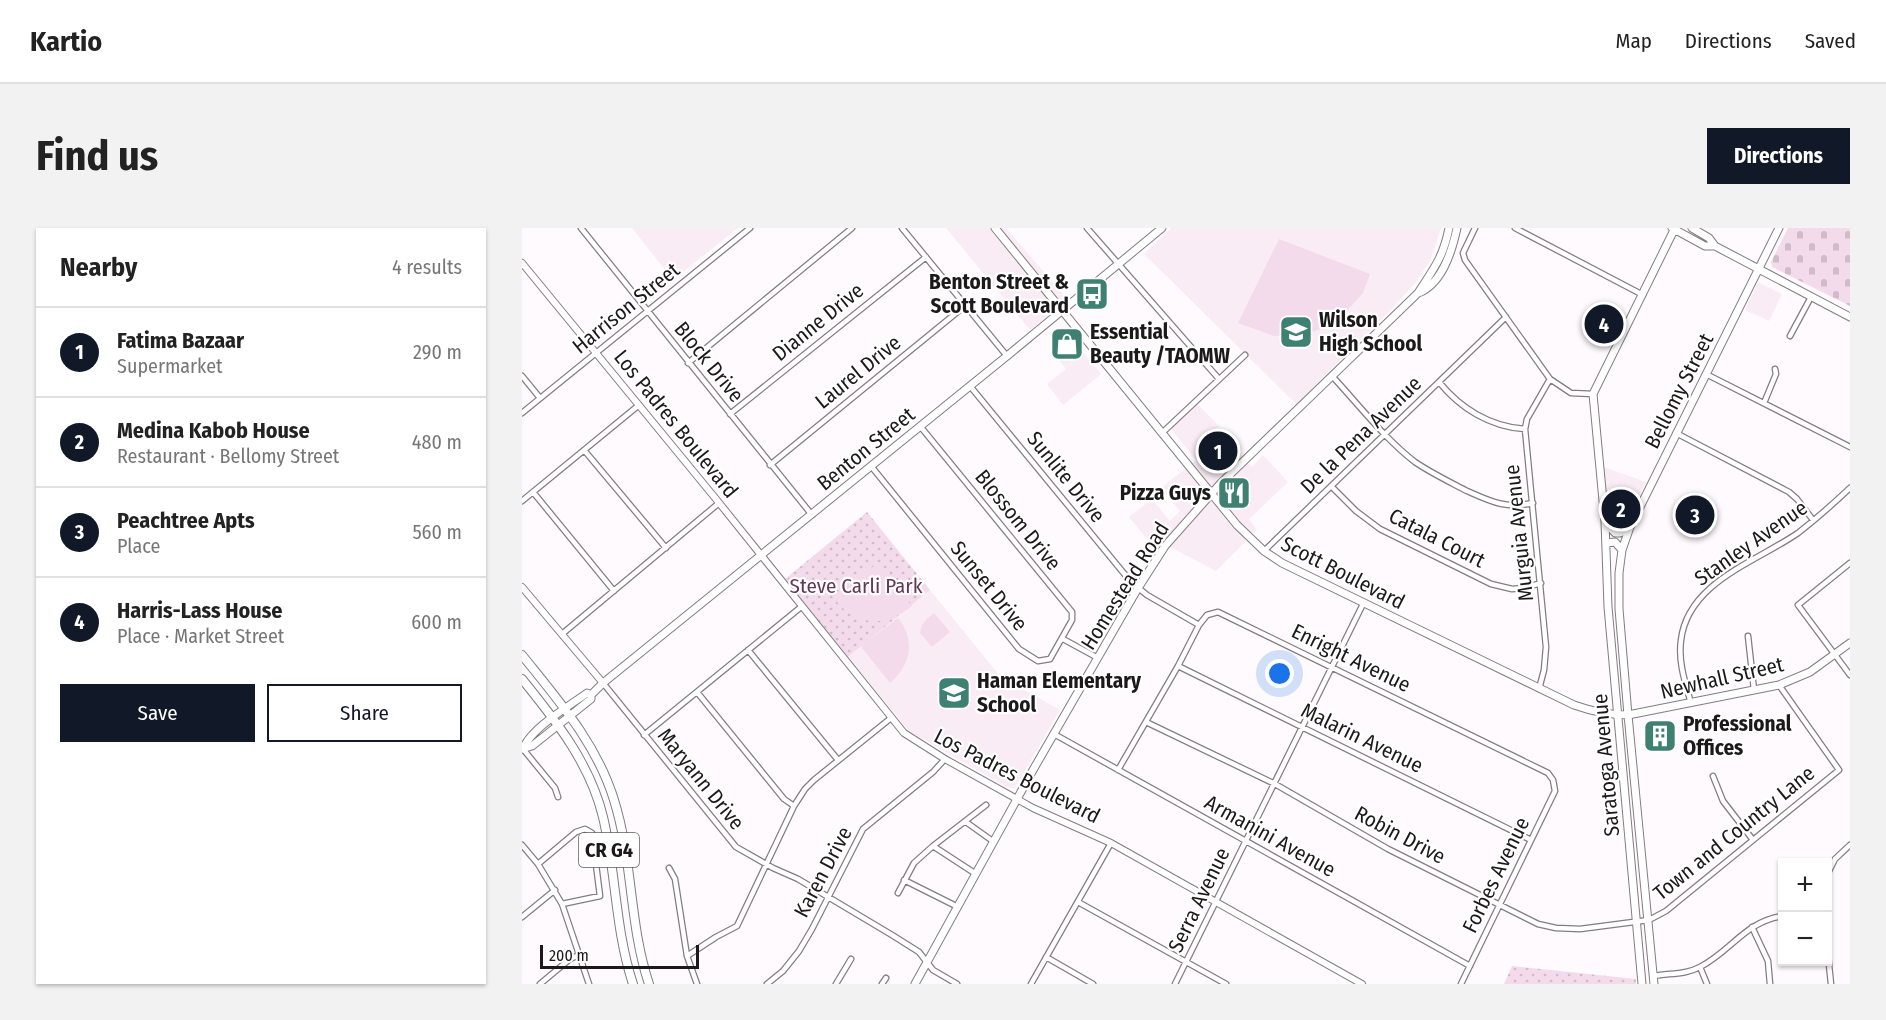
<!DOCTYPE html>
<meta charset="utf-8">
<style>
body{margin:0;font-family:"Fira Sans Condensed",sans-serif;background:#f2f2f2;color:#222}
.controls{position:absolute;right:18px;bottom:18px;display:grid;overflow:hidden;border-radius:0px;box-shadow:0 2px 4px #0004}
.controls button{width:54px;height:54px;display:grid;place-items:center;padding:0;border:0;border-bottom:2px solid #e0e0e0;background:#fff;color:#222;font:30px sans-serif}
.scale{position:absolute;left:18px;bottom:15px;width:159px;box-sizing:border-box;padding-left:6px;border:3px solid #1b191a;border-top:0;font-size:16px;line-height:21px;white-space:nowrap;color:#1b191a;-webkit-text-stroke:4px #fff;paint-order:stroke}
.you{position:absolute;left:758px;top:446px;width:21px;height:21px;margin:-15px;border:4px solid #fff;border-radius:50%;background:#1a73e8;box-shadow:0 0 0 9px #1a73e833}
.badge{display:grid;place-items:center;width:39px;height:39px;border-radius:50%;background:#111827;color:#fff;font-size:20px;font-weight:700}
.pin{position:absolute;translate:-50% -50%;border:3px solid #fff;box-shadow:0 2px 6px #0006}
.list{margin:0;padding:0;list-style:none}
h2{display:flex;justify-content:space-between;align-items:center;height:78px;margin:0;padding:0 24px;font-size:26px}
h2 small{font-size:20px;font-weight:400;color:#767676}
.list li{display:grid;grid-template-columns:39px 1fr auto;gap:18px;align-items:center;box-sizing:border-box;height:90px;padding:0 24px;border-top:2px solid #e0e0e0}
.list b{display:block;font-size:22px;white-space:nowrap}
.list p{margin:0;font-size:20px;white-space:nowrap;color:#767676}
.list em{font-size:20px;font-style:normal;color:#767676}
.actions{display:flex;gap:12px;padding:18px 24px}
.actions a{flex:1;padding:14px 0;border:2px solid #111827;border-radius:0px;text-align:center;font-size:21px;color:#111827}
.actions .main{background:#111827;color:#fff}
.map{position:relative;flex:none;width:1328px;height:756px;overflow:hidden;border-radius:0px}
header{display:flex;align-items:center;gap:36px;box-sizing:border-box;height:84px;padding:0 30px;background:#fff;border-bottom:2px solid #e0e0e0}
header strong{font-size:28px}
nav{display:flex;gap:33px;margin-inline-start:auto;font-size:21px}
.intro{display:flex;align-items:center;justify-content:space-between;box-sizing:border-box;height:144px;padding:0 36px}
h1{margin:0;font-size:42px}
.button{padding:15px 27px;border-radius:0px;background:#111827;color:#fff;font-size:21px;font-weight:700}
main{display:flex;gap:36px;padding:0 36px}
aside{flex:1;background:#fff;border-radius:0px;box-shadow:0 2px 4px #0004}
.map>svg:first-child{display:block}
</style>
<header>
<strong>Kartio</strong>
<nav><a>Map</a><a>Directions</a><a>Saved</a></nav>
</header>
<div class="intro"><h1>Find us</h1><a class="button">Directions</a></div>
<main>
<aside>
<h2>Nearby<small>4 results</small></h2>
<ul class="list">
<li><span class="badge">1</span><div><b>Fatima Bazaar</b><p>Supermarket</p></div><em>290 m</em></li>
<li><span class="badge">2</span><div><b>Medina Kabob House</b><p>Restaurant · Bellomy Street</p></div><em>480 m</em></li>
<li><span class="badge">3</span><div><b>Peachtree Apts</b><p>Place</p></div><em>560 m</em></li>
<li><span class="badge">4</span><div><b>Harris-Lass House</b><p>Place · Market Street</p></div><em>600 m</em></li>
</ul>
<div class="actions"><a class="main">Save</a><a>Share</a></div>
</aside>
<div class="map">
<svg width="1328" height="756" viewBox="0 0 1328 756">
<defs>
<pattern id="cemetery-stones" width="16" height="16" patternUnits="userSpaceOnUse" patternTransform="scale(1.5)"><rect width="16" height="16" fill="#f4dbeb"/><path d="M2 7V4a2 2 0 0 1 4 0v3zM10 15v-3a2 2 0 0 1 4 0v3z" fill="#d1bbc9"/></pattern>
<pattern id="park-dots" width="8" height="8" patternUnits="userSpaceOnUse" patternTransform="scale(1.5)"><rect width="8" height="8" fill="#f4dbeb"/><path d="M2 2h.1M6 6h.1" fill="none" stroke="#d1bbc9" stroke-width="1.8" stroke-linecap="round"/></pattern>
</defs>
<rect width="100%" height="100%" fill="#fffafd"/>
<path fill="#faecf5" d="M110,0h106l-65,52z
M424,0h60l62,72 -38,30z
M649,0h270l-10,31 -14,22 -26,29 -95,94 -152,-150z
M1236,54l24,12 -13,27 -24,-11z
M553,114l26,32 -38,31 -16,-21 19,-15 -9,-12z
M675,176l23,23 -3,3 35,37 11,-12 25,27 -39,37 8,11 -41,41 -42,-22 -22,-4 -23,-28 23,-18 18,22 10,-10 -19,-23 35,-28 -25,-31z
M1082,239l42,15 -22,44 -5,4h-6l-3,-5z
M408,362l70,86 60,34 -43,74 -4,4 -6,-1 -98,-56 -61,-74z"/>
<path fill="url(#cemetery-stones)" d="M1266,0h62v78l-78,-39 -1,-5z"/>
<path fill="url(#park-dots)" d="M345,284l63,78 -82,67 -63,-78z
M990,738l124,13v5h-132z"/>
<path fill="#f4dbeb" d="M757,11l91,35 -7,19 -26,29 -32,13 -31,1 -36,-13z
M352,338l5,1 33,39c-27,22 -58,21 -79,-9z
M412,385l16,19 -18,15 -12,-14c1,-11 7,-14 14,-20z
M376,390c18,22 13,47 -8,65l-28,-35v-3z"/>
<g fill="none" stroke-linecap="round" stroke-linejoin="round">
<defs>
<path id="minor" d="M59,0l231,287
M380,0l105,128
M565,0l132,151
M953,0l-12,25 2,7 85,119 21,14 22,1
M993,0l128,67
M1268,108l21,-39
M166,135l164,-135
M1184,146l144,73
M0,148l18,22
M810,148c27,29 52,62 83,86 16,11 35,20 52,29 25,11 38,18 66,12
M917,154c21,26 51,45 86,47
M448,158l161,196 16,13 52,30
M1242,175l12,-29 -1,-5
M0,185l228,-185
M208,186l196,-157
M640,205l83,-78
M1154,205l113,59 8,7 16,21
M62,222l82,98
M248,237l196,-160
M349,238l148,183 19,12 12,-2 22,-39v-8l-152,-186
M809,258l25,25 24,18 111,55 21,5 12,-1 17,-5
M11,264l81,99
M0,273l117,-96
M742,323l242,-234
M1328,335l-52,42 52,70
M40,406l157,-131
M1226,408l6,54
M541,411l35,19
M226,422l90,110
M656,438l353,174
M81,455l133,164 37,21 25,11 94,56 27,17 14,18 24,14
M1017,461l5,-19 2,-23 -21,-218 2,-10 23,-40
M175,464l87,107 10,7
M1169,475c-6,-21 -13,-41 -10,-63 7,-58 75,-78 117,-107 18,-14 35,-29 52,-45
M624,494l129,62 113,65 150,75 18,4 24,1 69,-9 17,-9 173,-141 -60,-85
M532,506l416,232
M122,507l157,-128
M1,521l32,39 3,9
M596,542l60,-104 21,-41 8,-10 11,-3 330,161 5,7 2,11 -94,193
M1191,548l10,25 30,39
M444,594l28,20
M0,617l16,19 24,40 27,80
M411,618l43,28
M16,636l38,-32 9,-3 7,4 8,63 -38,8
M147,640l6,11 12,77 10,28
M1306,645l7,-14 15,-14
M382,652l54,27
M376,665l16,-30 19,-17 53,-41
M556,674l148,82
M0,689l33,-27
M1230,699l16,34 2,23
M1306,727l3,29
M165,728l29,-19 21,-11 57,-120 11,-17 9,-9 77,-62
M524,729l47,27
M1178,739l7,17
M1132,748c15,-3 31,-1 46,-9 31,-16 45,-45 82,-51
M18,756l30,-25 9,-4
M245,756l16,-13 16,-20 13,-22 51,-100 70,-57 12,-13
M314,756l15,-25
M360,756l4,-6
M509,756l80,-141
M653,756l188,-380"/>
<path id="tertiary" d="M0,35l194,236 188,234 41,26 88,49 78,35 251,141
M0,359l81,96"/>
<path id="secondary" d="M473,0l242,297 27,26 18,12 292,142c17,6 35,10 54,10l151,-30 31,-13 40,-29
M1150,0l33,18h10l135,71
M1170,0l17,10 6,8
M899,64c22,-11 31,-41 36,-64
M1083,294l10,11h5l9,-5
M1084,315l9,-1 7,8
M0,521l10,-3 59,-47v-4l12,-12 404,-327 155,-128
M1,521c8,-21 45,-42 64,-56l4,2
M393,756l118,-214 105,-182 27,-42 55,-62 198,-191c16,-25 25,-35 31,-65
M1120,756l-34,-377 -3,-85 -12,-128 82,-166
M1132,756l-26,-269 -9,-106v-36l3,-23 8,-23 149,-299"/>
<path id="trunk" d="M0,427c36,45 75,89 92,145 19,60 15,125 35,184
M0,451c34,42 68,84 81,138 13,54 12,113 30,167"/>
</defs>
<use href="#minor" stroke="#837d81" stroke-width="7"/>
<use href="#tertiary" stroke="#837d81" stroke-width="8"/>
<use href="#secondary" stroke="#837d81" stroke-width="9"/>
<use href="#trunk" stroke="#837d81" stroke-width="10"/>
<use href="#minor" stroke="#fff" stroke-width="4.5"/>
<use href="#tertiary" stroke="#fff" stroke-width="6"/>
<use href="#secondary" stroke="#fff" stroke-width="7"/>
<use href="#trunk" stroke="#fff" stroke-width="8"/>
</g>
<defs>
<symbol id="bus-square" viewBox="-11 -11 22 22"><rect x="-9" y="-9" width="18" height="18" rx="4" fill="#3e8071" stroke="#fff"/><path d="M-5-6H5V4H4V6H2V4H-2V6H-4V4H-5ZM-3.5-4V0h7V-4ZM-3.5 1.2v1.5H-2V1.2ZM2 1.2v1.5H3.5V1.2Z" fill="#fff"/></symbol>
<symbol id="school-square" viewBox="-11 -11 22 22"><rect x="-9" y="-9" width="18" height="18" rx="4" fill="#3e8071" stroke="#fff"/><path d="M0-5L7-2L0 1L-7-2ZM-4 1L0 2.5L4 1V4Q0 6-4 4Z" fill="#fff"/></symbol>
<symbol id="shop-square" viewBox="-11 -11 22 22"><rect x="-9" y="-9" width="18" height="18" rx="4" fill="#3e8071" stroke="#fff"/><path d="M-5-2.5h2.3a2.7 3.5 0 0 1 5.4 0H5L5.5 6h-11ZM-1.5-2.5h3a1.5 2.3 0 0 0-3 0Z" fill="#fff"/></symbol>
<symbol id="restaurant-square" viewBox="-11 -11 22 22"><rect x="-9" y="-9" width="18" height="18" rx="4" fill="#3e8071" stroke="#fff"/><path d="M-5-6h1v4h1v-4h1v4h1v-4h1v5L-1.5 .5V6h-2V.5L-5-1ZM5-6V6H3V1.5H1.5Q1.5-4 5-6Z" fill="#fff"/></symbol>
<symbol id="building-square" viewBox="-11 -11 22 22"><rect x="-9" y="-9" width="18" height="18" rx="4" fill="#3e8071" stroke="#fff"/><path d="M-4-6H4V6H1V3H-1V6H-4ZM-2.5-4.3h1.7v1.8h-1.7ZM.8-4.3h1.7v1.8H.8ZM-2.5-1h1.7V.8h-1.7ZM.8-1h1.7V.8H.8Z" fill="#fff"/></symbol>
</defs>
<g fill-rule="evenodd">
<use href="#bus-square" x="551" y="47" width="38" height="38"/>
<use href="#school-square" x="755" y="85" width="38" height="38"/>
<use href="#shop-square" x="526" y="97" width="38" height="38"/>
<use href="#restaurant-square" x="693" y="246" width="38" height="38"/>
<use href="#school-square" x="413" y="446" width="38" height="38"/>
<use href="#building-square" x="1119" y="489" width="38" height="38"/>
</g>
<g text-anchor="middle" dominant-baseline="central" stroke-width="4.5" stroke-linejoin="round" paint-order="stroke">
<rect fill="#fff" stroke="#5f5e5f" stroke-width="1.5" x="57" y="605" width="60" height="34" rx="4.5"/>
<g font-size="20" font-weight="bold" fill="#1b191a">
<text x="87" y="622">CR G4</text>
</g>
<g font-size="21" font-weight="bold" fill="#1b191a" stroke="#fff" text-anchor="start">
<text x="547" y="54" text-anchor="end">Benton Street &amp;<tspan x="547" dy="24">Scott Boulevard</tspan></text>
<text x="797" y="92">Wilson<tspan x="797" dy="24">High School</tspan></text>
<text x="568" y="104">Essential<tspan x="568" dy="24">Beauty /TAOMW</tspan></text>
<text x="689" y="265" text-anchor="end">Pizza Guys</text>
<text x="455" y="453">Haman Elementary<tspan x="455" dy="24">School</tspan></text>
<text x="1161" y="496">Professional<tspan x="1161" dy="24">Offices</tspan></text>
</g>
<g font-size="21" fill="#1b191a" stroke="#fff">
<text transform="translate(104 80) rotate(-39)">Harrison Street</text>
<text transform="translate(296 94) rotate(-39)">Dianne Drive</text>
<text transform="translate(187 134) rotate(51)">Block Drive</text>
<text transform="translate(336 144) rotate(-39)">Laurel Drive</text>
<text transform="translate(1157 163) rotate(-63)">Bellomy Street</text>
<text transform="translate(154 196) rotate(51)">Los Padres Boulevard</text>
<text transform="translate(839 207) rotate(-44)">De la Pena Avenue</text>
<text transform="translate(344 221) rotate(-39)">Benton Street</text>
<text transform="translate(544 249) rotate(51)">Sunlite Drive</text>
<text transform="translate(496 292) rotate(51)">Blossom Drive</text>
<text transform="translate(997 305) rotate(-96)">Murguia Avenue</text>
<text transform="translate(915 310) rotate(27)">Catala Court</text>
<text transform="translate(1229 315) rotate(-35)">Stanley Avenue</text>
<text transform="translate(821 345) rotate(27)">Scott Boulevard</text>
<text transform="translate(467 358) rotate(51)">Sunset Drive</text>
<text transform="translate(603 358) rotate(-58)">Homestead Road</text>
<text transform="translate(829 430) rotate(26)">Enright Avenue</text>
<text transform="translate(1200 450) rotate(-13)">Newhall Street</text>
<text transform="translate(840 510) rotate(26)">Malarin Avenue</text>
<text transform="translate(1084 537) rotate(-95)">Saratoga Avenue</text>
<text transform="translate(495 548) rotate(27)">Los Padres Boulevard</text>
<text transform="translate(179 551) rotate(51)">Maryann Drive</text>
<text transform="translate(1212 605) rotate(-39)">Town and Country Lane</text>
<text transform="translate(878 607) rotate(28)">Robin Drive</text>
<text transform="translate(748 608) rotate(29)">Armanini Avenue</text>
<text transform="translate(301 644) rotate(-62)">Karen Drive</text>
<text transform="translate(974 647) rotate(-64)">Forbes Avenue</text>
<text transform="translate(677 672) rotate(-64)">Serra Avenue</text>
</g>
<g font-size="21" fill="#643755" stroke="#fff">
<text x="334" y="358">Steve Carli Park</text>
</g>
</g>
</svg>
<div class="controls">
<button>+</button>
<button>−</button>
</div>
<div class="scale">200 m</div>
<div class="you"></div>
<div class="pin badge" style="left:696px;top:223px">1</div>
<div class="pin badge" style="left:1099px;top:281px">2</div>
<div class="pin badge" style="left:1173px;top:287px">3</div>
<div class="pin badge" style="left:1082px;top:96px">4</div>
</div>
</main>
